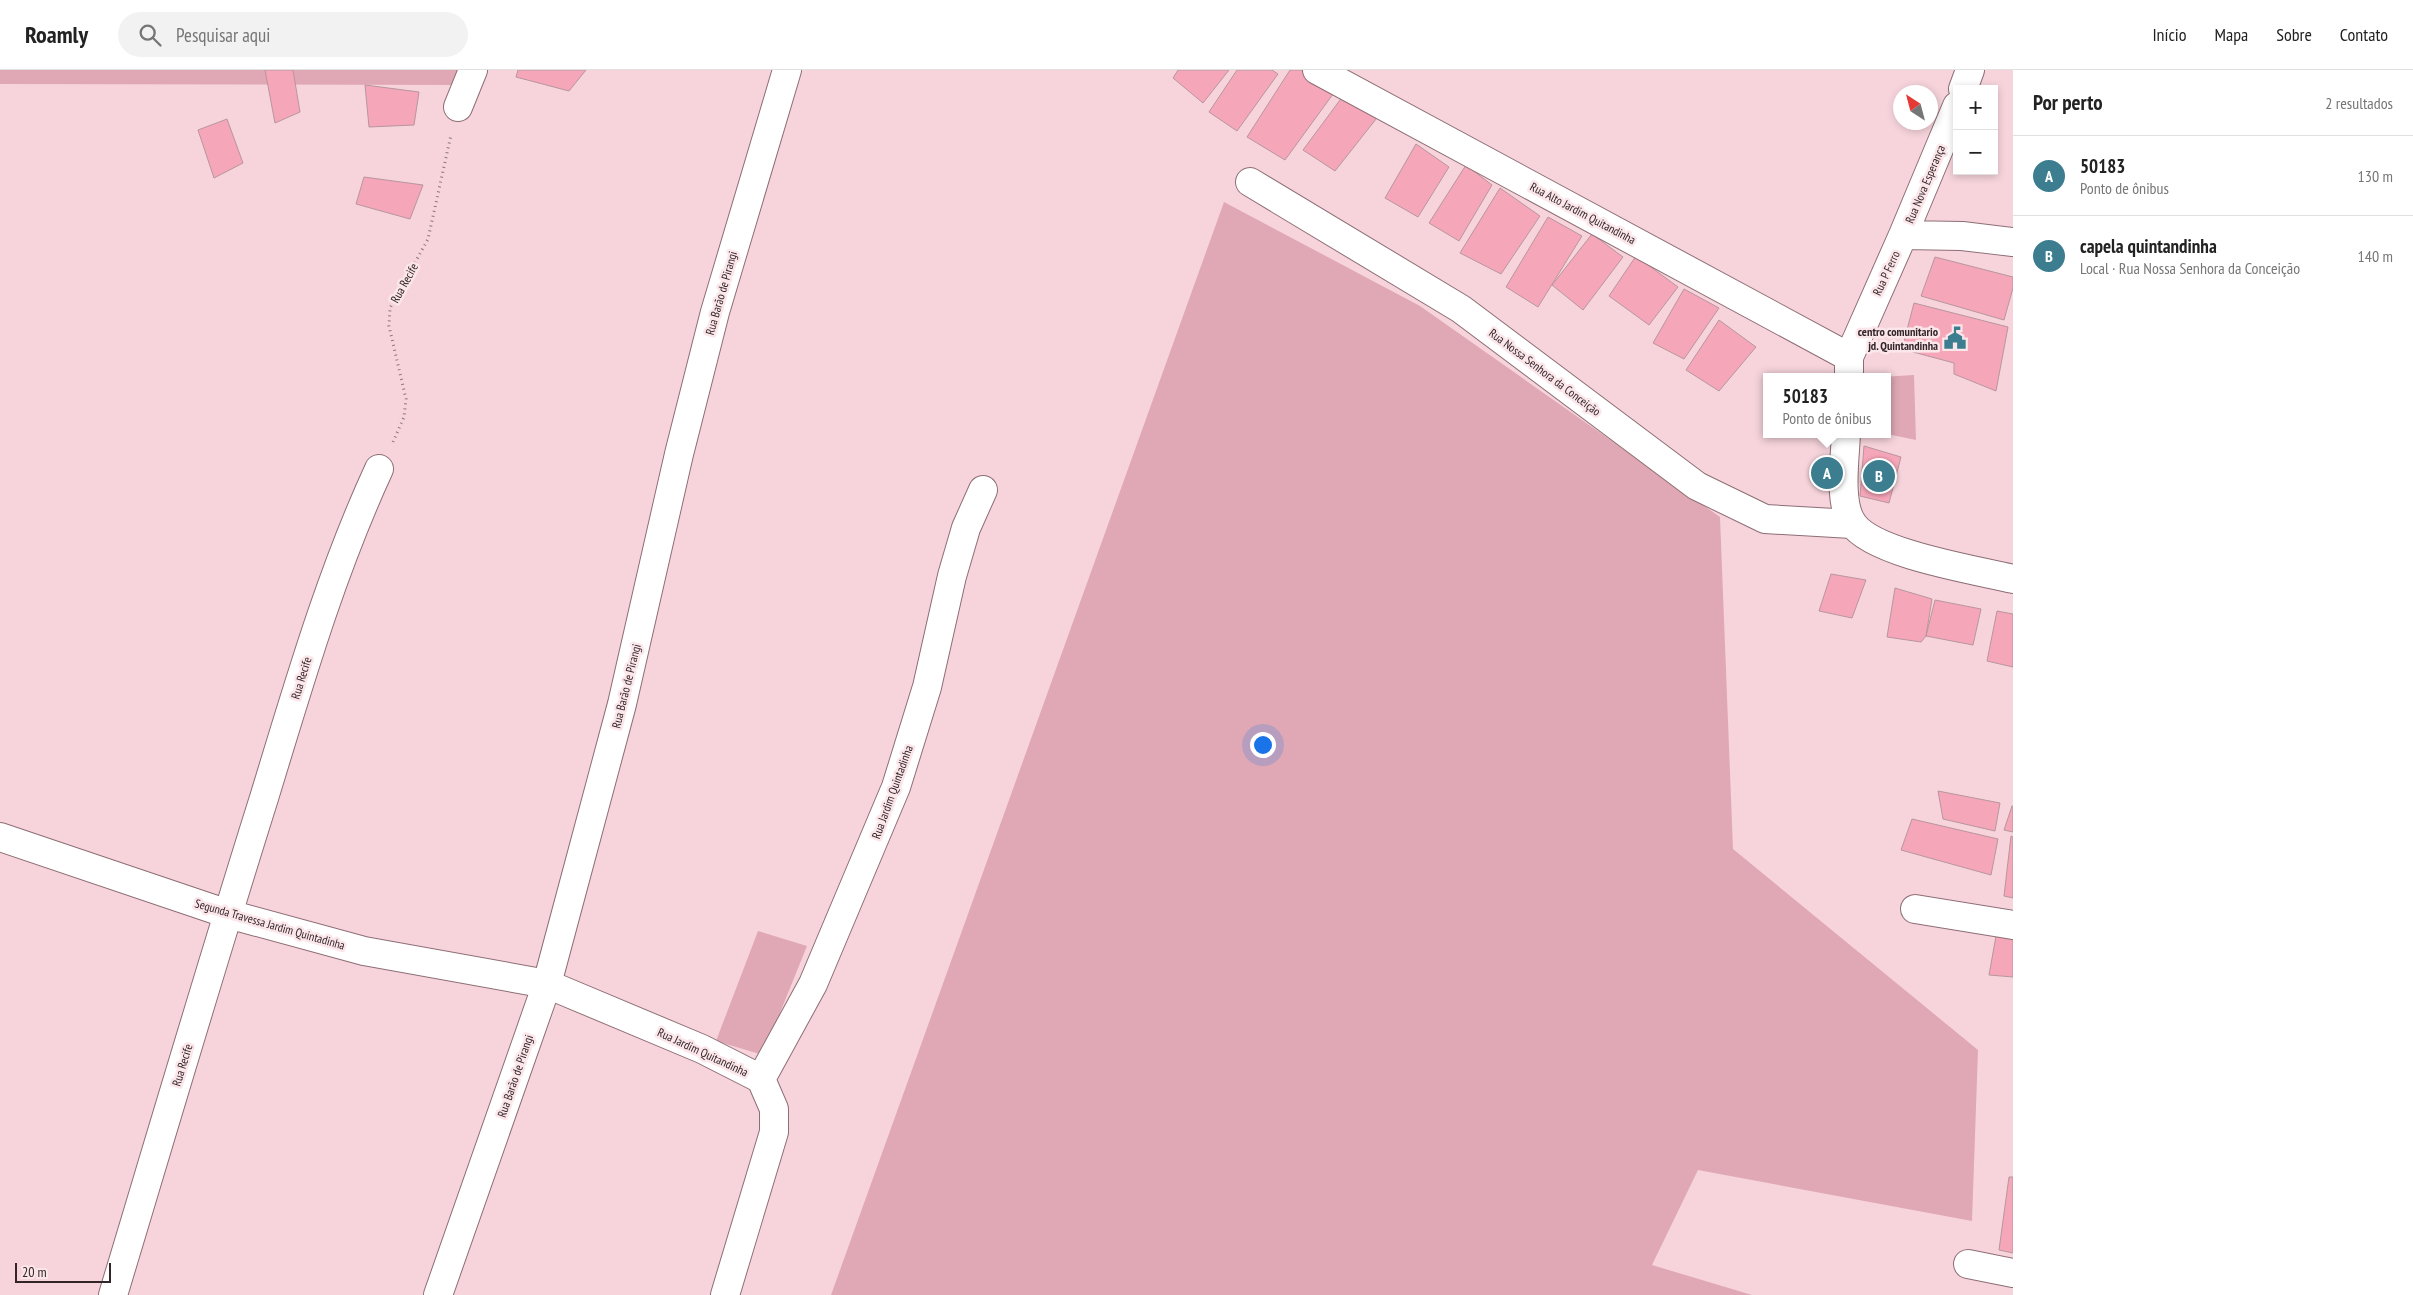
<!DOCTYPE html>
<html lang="pt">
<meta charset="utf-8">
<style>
body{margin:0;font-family:"PT Sans Narrow",sans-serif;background:#f2f2f2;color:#222}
.controls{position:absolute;right:15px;top:15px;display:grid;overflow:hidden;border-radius:0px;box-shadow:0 2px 8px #0003}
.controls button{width:45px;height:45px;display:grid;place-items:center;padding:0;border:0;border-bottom:1px solid #e0e0e0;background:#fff;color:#222;font:25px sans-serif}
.compass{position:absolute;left:1893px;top:15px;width:45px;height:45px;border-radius:50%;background:#fff;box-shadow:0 2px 8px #0003;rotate:324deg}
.scale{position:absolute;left:15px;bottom:12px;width:96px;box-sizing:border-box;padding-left:5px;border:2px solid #322528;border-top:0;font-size:14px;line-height:18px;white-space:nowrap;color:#322528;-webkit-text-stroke:4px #fbe6ea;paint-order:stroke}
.you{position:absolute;left:1262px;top:674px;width:18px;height:18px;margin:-12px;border:4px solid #fff;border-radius:50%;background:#1a73e8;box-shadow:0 0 0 8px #1a73e833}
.badge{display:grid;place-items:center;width:32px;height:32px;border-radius:50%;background:#3c7d90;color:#fff;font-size:16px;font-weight:700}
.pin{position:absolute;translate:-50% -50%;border:2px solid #fff;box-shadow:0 1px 5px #0006}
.popup{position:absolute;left:1763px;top:303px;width:128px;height:65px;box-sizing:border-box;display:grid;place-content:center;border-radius:0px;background:#fff;filter:drop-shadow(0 1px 4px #0005);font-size:16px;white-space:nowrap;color:#767676}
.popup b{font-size:19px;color:#222}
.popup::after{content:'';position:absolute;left:50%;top:100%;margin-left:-10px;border:10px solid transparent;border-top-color:#fff}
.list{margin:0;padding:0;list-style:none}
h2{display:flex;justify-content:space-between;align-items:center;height:65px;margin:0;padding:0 20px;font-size:21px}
h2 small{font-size:16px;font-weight:400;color:#767676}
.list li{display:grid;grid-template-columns:32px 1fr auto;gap:15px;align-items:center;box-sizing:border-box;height:80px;padding:0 20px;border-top:1px solid #e0e0e0}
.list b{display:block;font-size:19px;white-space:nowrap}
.list p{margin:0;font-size:16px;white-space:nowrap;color:#767676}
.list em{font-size:16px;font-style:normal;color:#767676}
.icon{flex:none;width:28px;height:28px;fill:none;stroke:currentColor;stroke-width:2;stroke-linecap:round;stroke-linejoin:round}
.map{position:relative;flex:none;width:2013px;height:1225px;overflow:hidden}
header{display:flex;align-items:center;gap:30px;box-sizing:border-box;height:70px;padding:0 25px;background:#fff;border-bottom:1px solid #e0e0e0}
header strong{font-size:24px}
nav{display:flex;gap:28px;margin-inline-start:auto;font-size:18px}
.search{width:350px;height:45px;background:#f2f2f2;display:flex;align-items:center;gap:12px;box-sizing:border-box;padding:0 18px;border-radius:28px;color:#767676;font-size:19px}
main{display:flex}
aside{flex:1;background:#fff}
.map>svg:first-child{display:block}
</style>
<header>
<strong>Roamly</strong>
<div class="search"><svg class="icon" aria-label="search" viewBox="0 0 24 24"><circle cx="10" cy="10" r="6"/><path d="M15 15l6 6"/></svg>Pesquisar aqui</div>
<nav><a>Início</a><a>Mapa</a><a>Sobre</a><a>Contato</a></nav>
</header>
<main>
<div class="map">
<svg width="2013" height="1225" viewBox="0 0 2013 1225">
<rect width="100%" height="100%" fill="#f7d4dc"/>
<path fill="#dfa8b4" d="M0,0h472l-4,15 -468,-1z
M1224,132l196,104 300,211 13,332 245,201 -6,171 -274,-51 -46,95 100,30h-921z
M1914,305l2,65 -29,-6v-57h-6z
M758,861l49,15 -44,109 -47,-14z"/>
<path fill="#f6a6b9" stroke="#b7969d" d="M265,0h28l7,42 -25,11z
M518,0h68l-17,21 -53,-14z
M1178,0h51l-26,33 -30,-25z
M1237,0h35l6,4 -41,57 -28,-19z
M1290,0h17l29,20 -51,70 -38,-23z
M365,15l54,7 -5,33 -45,2z
M1343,26l37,18 -45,57 -32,-21z
M227,49l16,44 -29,15 -16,-48z
M1416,74l33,23 -31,50 -33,-19z
M1466,95l26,20 -33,56 -30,-18z
M364,107l59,8 -13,34 -54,-15z
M1500,118l40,28 -39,58 -41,-21z
M1548,147l34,19 -44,71 -32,-20z
M1592,164l31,23 -40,53 -31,-25z
M1636,186l42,31 -29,38 -40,-29z
M1935,187l78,20v11l-9,32 -83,-24z
M1684,219l35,19 -35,51 -31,-16z
M1914,233l94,24 -12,64 -42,-17v-11l-52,-14z
M1719,250l37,27 -37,44 -33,-21z
M1864,376l37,11 -12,46 -29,-7z
M1831,504l35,6 -14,38 -33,-7z
M1895,518l37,11 -6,37 -5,6 -34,-5z
M1935,530l46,9 -8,36 -47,-9z
M1997,541l16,3v53l-26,-6z
M1938,721l62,12 -5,28 -52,-12z
M2012,736h1v26l-9,-2z
M1912,749l86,20 -7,36 -90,-25z
M2011,766l2,1v61l-9,-2z
M1996,866l17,3v38l-24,-2z
M2009,1107h4v76l-14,-3z"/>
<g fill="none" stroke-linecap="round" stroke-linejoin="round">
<defs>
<path id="minor" d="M1317,0l532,287
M1963,19l7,-19
M458,37l15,-37
M1250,112l211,127 236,177 68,33 87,5
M1903,165l54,-129
M1849,307v-20l54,-122 59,1 51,6
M1846,364c-1,25 -8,70 7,90 21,30 123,46 160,55
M0,767l228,77 136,37 183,33 155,65 59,30 13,30v23l-49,163
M1915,839l98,16
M761,1009l52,-95 83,-197 31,-100 25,-111 14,-48 17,-38
M1968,1194l45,9
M113,1225c50,-166 99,-332 151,-497 34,-111 66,-223 115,-329
M438,1225l109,-311 75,-280 57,-250 36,-142 72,-242"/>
</defs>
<use href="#minor" stroke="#8d6e75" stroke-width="30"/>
<path stroke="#8d767b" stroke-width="3" stroke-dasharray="1 4" stroke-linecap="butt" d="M393,372l11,-25 2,-18 -17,-73 1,-18 38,-69 23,-104"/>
<use href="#minor" stroke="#fff" stroke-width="28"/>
</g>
<defs>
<symbol id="civic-bare" viewBox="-9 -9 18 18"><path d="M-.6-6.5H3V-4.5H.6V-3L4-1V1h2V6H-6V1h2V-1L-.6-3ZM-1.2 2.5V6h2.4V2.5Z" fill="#3c7d90" stroke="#fbe6ea" stroke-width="2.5" paint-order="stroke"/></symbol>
</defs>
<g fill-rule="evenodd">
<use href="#civic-bare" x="1939" y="252" width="32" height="32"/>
</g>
<g text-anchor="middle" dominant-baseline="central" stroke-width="5" stroke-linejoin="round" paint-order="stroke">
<g font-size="12" fill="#322528" stroke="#fbe6ea">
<text transform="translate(1925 114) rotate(-67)">Rua Nova Esperança</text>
<text transform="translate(1583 143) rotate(28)">Rua Alto Jardim Quitandinha</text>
<text transform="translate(1886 203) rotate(-65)">Rua P Ferro</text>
<text transform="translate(404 213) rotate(-61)">Rua Recife</text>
<text transform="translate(721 223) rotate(-74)">Rua Barão de Pirangi</text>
<text transform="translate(1545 302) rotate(37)">Rua Nossa Senhora da Conceição</text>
<text transform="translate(301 608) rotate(-73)">Rua Recife</text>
<text transform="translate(626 616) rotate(-76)">Rua Barão de Pirangi</text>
<text transform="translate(892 722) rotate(-70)">Rua Jardim Quintadinha</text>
<text transform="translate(270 854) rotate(16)">Segunda Travessa Jardim Quintadinha</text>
<text transform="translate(703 982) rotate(25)">Rua Jardim Quitandinha</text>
<text transform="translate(182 995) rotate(-73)">Rua Recife</text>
<text transform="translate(515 1006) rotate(-71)">Rua Barão de Pirangi</text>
</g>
<g font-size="12" font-weight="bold" fill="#322528" stroke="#fbe6ea" text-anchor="end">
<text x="1938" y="261">centro comunitario<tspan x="1938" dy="14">jd. Quintandinha</tspan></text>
</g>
</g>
</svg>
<div class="controls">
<button>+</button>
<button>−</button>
</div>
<svg class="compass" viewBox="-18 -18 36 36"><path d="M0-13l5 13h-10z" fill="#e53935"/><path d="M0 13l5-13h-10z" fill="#767676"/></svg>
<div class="scale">20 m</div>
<div class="you"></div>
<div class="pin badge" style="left:1827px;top:403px">A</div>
<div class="popup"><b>50183</b>Ponto de ônibus</div>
<div class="pin badge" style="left:1879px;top:406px">B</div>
</div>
<aside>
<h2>Por perto<small>2 resultados</small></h2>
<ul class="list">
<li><span class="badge">A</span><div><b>50183</b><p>Ponto de ônibus</p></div><em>130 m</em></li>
<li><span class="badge">B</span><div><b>capela quintandinha</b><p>Local · Rua Nossa Senhora da Conceição</p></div><em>140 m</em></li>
</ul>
</aside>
</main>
